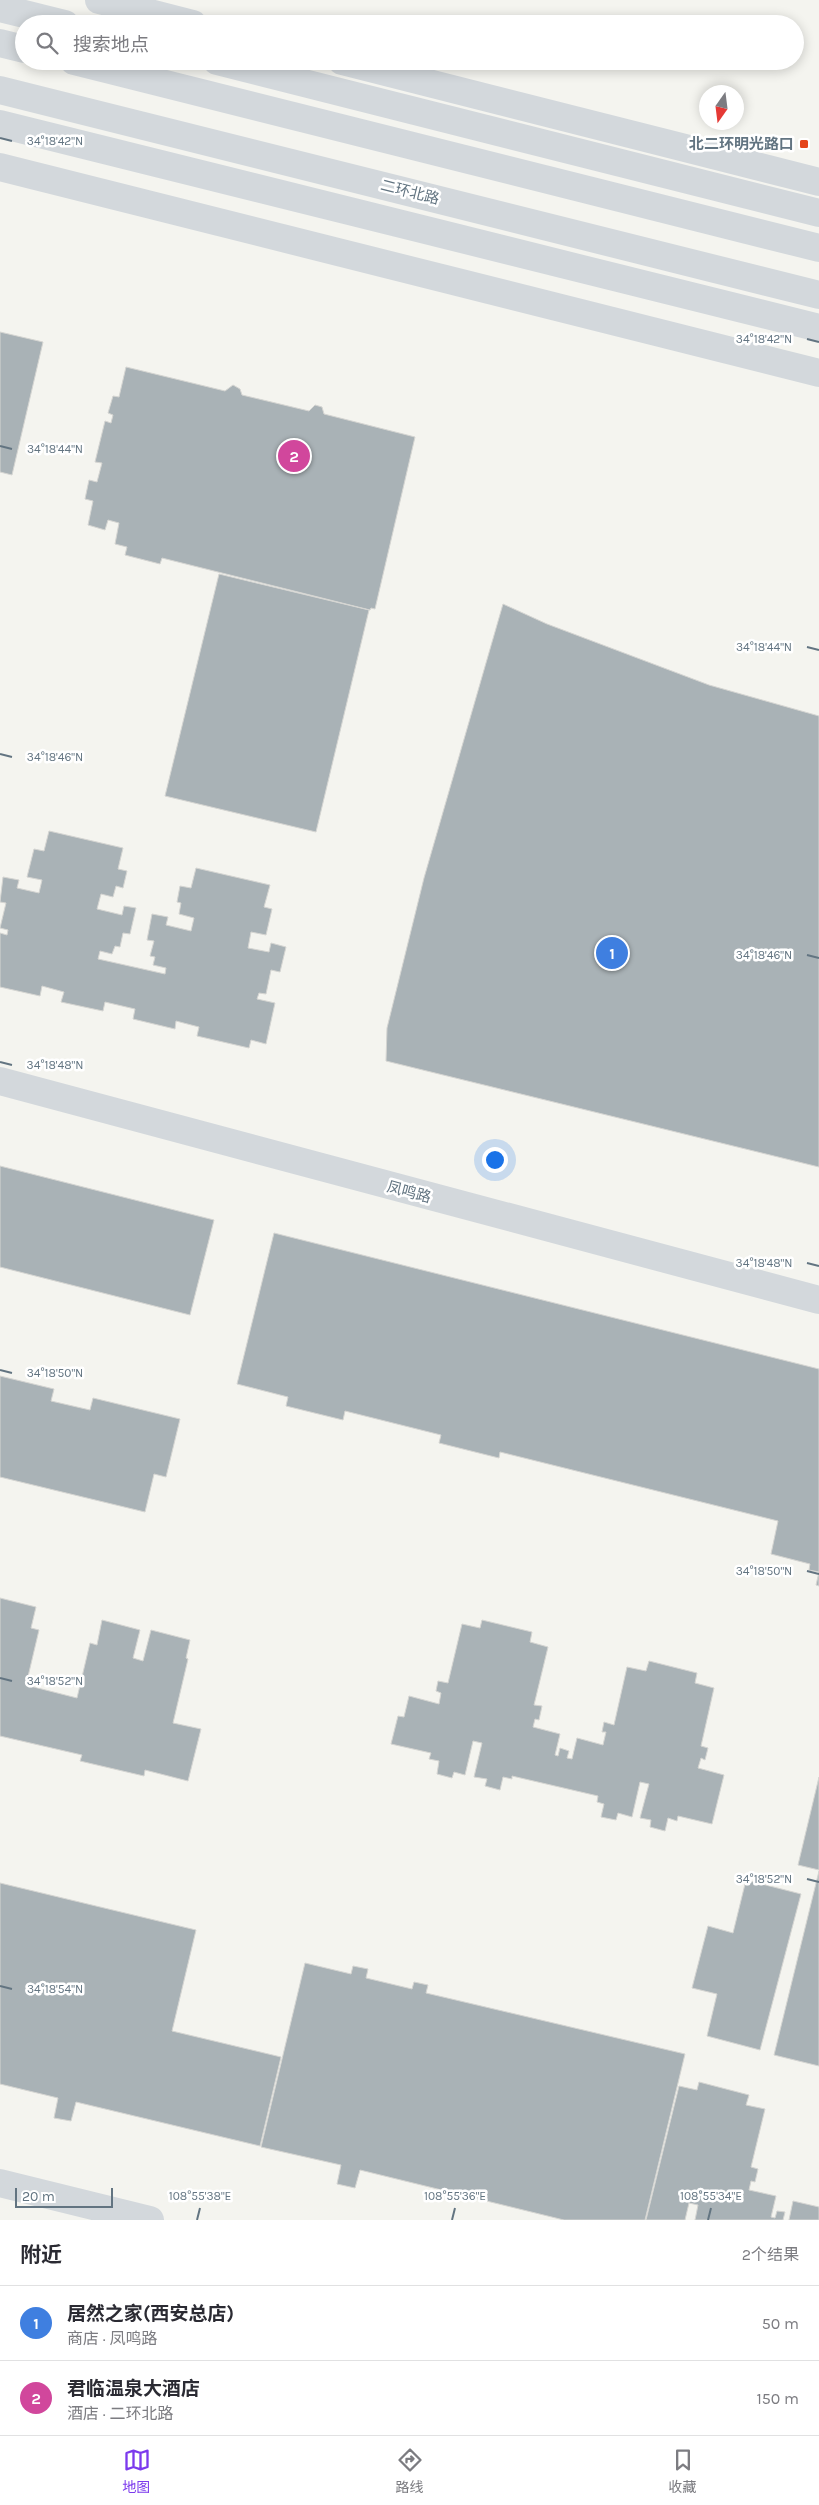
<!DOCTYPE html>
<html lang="zh">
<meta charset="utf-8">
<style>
body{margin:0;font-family:Karla,"Noto Sans SC",sans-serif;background:#f7f7f7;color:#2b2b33}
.compass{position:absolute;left:699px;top:85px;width:45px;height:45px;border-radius:50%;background:#fff;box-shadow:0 2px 12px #0003;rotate:194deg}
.scale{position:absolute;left:15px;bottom:12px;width:98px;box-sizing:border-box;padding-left:5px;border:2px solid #627481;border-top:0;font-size:14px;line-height:18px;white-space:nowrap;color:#627481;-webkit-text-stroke:4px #fff;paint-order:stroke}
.you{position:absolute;left:494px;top:1159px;width:18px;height:18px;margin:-12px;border:4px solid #fff;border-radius:50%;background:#1a73e8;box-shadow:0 0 0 8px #1a73e833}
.badge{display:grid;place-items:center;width:32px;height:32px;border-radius:50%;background:#7c3aed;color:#fff;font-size:16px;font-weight:700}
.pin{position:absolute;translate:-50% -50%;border:2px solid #fff;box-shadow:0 1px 5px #0006}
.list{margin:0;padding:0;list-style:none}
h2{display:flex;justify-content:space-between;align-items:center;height:65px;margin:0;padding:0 20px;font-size:21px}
h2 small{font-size:16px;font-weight:400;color:#7c7c81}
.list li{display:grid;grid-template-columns:32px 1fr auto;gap:15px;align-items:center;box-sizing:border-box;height:75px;padding:0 20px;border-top:1px solid #e1e1e2}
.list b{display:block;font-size:19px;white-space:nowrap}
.list p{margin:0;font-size:16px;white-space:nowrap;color:#7c7c81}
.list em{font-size:16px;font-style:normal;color:#7c7c81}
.icon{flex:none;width:28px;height:28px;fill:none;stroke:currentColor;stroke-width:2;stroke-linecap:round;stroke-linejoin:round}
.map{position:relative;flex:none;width:819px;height:2220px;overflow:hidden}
.search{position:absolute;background:#fff;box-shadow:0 2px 12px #0003;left:15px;right:15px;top:15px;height:55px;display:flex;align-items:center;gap:12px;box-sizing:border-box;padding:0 18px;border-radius:28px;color:#7c7c81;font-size:19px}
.sheet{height:215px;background:#fff}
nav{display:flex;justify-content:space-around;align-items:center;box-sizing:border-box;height:70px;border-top:1px solid #e1e1e2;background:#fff;font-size:14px;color:#7c7c81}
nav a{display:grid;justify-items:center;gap:2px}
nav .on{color:#7c3aed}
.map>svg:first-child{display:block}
</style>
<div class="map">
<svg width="819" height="2220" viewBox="0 0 819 2220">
<rect width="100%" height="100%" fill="#f4f4ef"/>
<path fill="#a9b2b6" stroke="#d5d5d2" d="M0,332l43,10 -31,133 -12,-3z
M126,367l99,24 8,-6 7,4 2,6 67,16 6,-6 7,2 2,7 91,23 -40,172 -4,-1 -1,2 -208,-52 -2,6 -35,-9 2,-8 -12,-3 4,-21 -11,-3 -3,10 -17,-5 5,-24 -8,-2 4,-19 8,2 5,-19 -7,-1 10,-41 6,2 2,-8 -5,-2 5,-17 6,1z
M219,574l150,36 -53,222 -151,-36z
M503,604l44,20 162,61 110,31v451l-433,-106 1,-33 37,-150z
M49,831l74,17 -5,21 9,2 -4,17 -7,-2 -3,11 -12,-3 -4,15 25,6 2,-9 12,2 -6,26 -7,-1 -3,14 -5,-1 -3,8 -12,-3 -2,8 67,15 1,-6 -13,-3 2,-8 -5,-1 4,-15 -7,-1 5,-26 16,3 -2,8 25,6 3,-13 -15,-4 2,-11 -4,-1 3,-16 11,2 5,-20 74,17 -6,22 8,2 -6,26 -15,-3 -3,16 21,4 2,-9 15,4 -6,25 -9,-2 -5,24 -7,-1 -2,6 18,4 -9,41 -15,-4 -2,8 -52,-12 2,-9 -23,-6 -1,8 -42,-10 2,-10 -30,-7 -2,9 -42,-9 3,-10 -22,-6 -2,10 -40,-9v-54l7,2 1,-5 -8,-2 6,-25 -6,-1 3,-25 16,3 -2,8 22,5 3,-13 -15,-3 7,-28 10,2z
M0,1166l214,54 -24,95 -190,-48z
M274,1233l545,136v217l-3,-1 3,-13 -10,-2 1,-6 -39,-10 7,-33 -278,-69 -1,6 -60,-15 2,-8 -96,-24 -2,9 -57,-14 2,-9 -51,-13z
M0,1376l54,13 -3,12 39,9 3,-12 87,21 -14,58 -12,-3 -9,38 -145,-35z
M0,1598l36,9 -5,21 8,2 -13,55 51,13 13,-55 7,2 5,-25 38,10 -7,28 10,3 8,-31 39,10 -4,18 2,1 -15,64 28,6 -13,52 -43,-11 -1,6 -64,-15 2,-6 -82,-19z
M482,1620l50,12 -2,10 18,5 -14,58 8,1 -3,14 -4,-1 -2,8 27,7 -5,21 3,1 2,-8 9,3 -2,7 5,1 5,-21 26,7 3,-13h-4l2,-10 10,3 13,-58 19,4 3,-10 48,12 -2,10 19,5 -13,58 7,2 -3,12 -4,-2 -3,10 26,7 -12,49 -34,-8 -1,5 -9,-3 -3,13 -15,-4 1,-7 -11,-2 9,-34 -9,-2 -8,35 -14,-4 -2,7 -15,-3 3,-13 -7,-2 1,-6 -86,-20v3l-9,-2 -3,13 -15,-4 2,-7 -13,-2 8,-34 -9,-2 -8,34 -11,-3 -2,6 -15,-4 2,-13 -10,-2 2,-6 -40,-9 7,-28 6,1 5,-21 30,8 2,-11 -5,-2 2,-10 10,2 14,-59 18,4z
M819,1777v93l-21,-5z
M819,1871v195l-45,-11z
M746,1880l55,14 -41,156 -53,-14 10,-42 -25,-6 16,-62 25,7z
M0,1883l196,47 -24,101 109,26 -21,89 -184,-44 -5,19 -17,-3 4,-20 -58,-14z
M305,1963l46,11 2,-8 15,3 -2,9 46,11 2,-7 14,3 -2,8 259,61 -40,166h-81l-204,-50 -5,18 -18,-4 4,-19 -80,-18z
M699,2082l50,13 -3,10 19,4 -14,58 7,2 -3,13 -4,-1 -2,9 27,6 -5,21 4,1 2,-7 8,1 -2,8h-88l3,-15 -9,-2 -4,17h-39l33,-134 18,4z
M793,2201l26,6v13h-30z"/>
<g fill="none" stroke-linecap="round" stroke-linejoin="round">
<path stroke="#d3d8dc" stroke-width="28" d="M99,0l94,24
M342,61l477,121
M0,167l819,206
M0,1081l819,219
M0,2183l150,37"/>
<path stroke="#d3d8dc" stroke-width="28" d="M0,8l65,16
M0,43l24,6
M74,61l745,187
M217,61l602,152
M0,90l819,205
M0,124l819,204"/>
</g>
<path fill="none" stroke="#627481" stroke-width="2" d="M0,138l12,3M807,339l12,3M0,446l12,3M807,647l12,3M0,754l12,3M807,955l12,3M0,1062l12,3M807,1263l12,3M0,1370l12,3M807,1571l12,3M0,1678l12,3M807,1879l12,3M0,1986l12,3M197,2220l3,-12M452,2220l3,-12M708,2220l3,-12"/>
<rect fill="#e5461d" stroke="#fff" stroke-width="2" x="799" y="139" width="10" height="10" rx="2.5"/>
<g text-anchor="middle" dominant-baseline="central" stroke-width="5" stroke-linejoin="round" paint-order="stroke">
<g font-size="15" font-weight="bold" fill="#627481" stroke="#fff" text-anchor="end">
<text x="794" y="144">北二环明光路口</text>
</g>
<g font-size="15" fill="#627481" stroke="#fff">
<text transform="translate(410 192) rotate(14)">二环北路</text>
<text transform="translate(409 1192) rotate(15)">凤鸣路</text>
</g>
</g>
<g font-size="12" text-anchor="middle" fill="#627481" stroke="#fff" stroke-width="5" stroke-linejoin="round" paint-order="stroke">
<text x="55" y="145">34°18'42"N</text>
<text x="764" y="343">34°18'42"N</text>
<text x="55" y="453">34°18'44"N</text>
<text x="764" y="651">34°18'44"N</text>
<text x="55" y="761">34°18'46"N</text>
<text x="764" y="959">34°18'46"N</text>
<text x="55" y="1069">34°18'48"N</text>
<text x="764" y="1267">34°18'48"N</text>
<text x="55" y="1377">34°18'50"N</text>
<text x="764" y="1575">34°18'50"N</text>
<text x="55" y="1685">34°18'52"N</text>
<text x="764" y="1883">34°18'52"N</text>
<text x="55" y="1993">34°18'54"N</text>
<text x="200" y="2200">108°55'38"E</text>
<text x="455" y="2200">108°55'36"E</text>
<text x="711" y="2200">108°55'34"E</text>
</g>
</svg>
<svg class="compass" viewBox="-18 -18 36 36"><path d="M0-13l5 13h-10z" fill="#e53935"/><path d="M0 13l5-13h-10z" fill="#7c7c81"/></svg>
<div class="scale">20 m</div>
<div class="you"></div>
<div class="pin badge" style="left:612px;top:953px;background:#3f7fe0">1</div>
<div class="pin badge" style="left:294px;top:456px;background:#d1479c">2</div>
<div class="search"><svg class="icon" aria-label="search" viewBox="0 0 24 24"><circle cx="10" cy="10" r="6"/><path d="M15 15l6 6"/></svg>搜索地点</div>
</div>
<section class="sheet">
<h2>附近<small>2个结果</small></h2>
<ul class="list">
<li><span class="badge" style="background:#3f7fe0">1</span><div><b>居然之家(西安总店)</b><p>商店 · 凤鸣路</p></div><em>50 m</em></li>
<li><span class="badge" style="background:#d1479c">2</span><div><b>君临温泉大酒店</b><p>酒店 · 二环北路</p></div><em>150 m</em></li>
</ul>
</section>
<nav>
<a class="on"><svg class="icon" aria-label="map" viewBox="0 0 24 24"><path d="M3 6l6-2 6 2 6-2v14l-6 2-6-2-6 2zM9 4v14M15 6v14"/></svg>地图</a>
<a><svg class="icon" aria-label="directions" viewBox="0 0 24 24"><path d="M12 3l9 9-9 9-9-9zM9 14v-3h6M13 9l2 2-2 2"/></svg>路线</a>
<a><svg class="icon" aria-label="saved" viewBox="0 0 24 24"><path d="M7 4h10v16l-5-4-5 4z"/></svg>收藏</a>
</nav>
